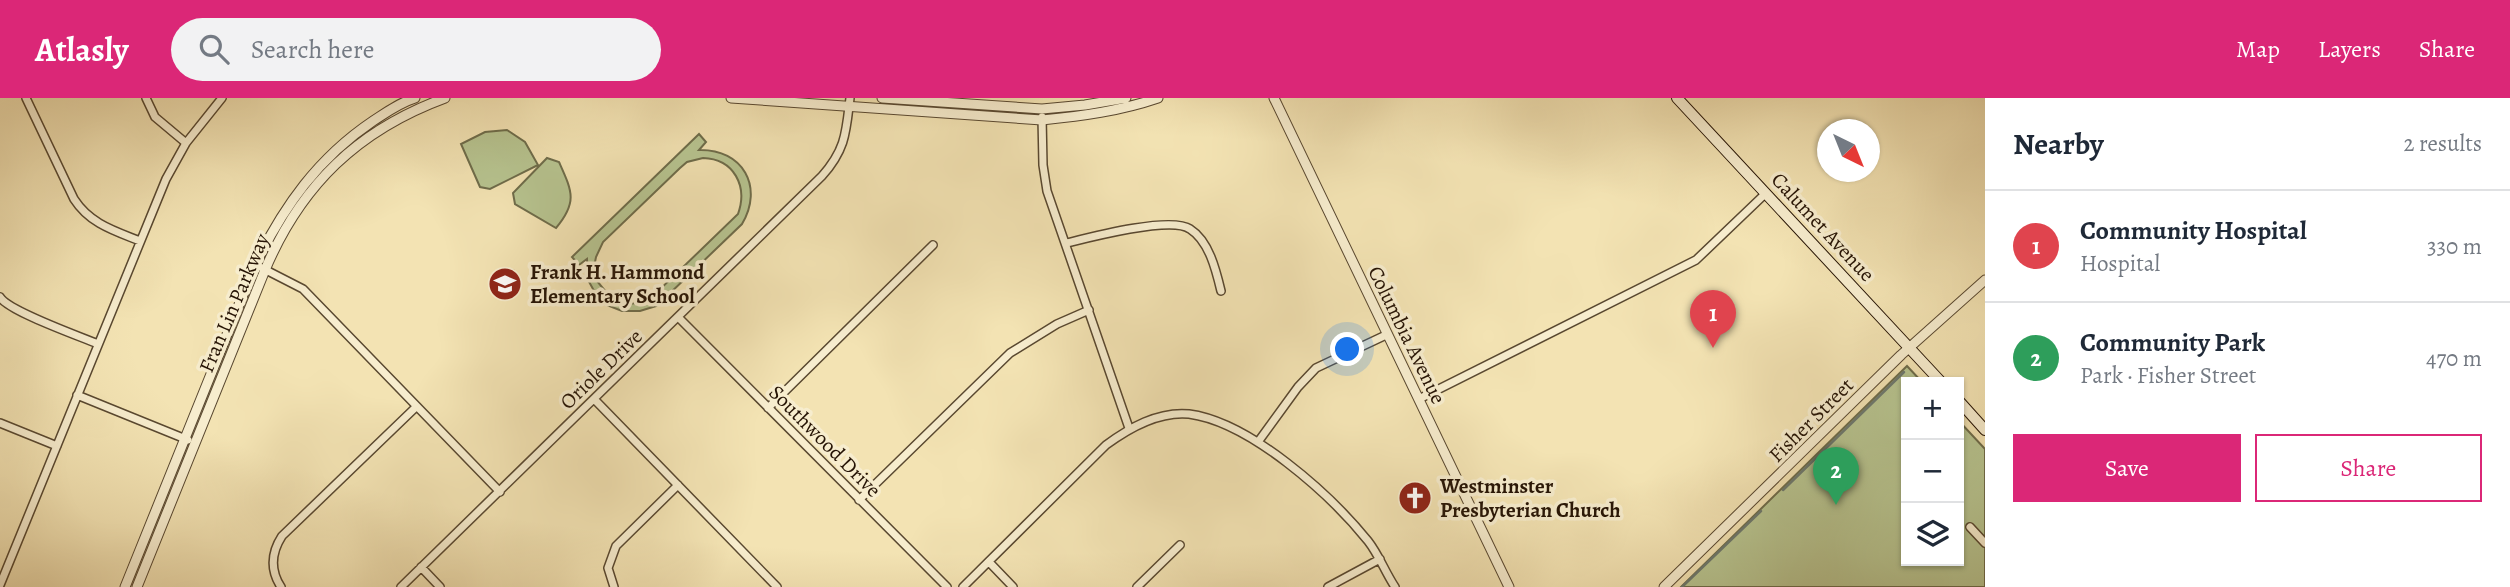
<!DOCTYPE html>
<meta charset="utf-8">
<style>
body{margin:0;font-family:Alegreya,serif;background:#f2f2f3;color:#1f2937}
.controls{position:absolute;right:21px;bottom:21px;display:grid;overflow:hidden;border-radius:0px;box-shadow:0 2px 5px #0004}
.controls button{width:63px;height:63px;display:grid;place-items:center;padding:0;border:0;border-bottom:2px solid #e0e1e3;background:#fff;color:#1f2937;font:35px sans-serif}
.compass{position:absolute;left:1817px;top:21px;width:63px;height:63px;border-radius:50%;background:#fff;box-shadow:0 2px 5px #0004;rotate:137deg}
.you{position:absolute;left:1348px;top:252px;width:24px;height:24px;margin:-18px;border:5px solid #fff;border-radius:50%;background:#1a73e8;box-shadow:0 0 0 10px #1a73e833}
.badge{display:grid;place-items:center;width:46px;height:46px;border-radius:50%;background:#db2777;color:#fff;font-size:23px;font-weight:700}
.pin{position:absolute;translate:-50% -58px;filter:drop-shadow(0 2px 4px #0008)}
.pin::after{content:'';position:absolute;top:37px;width:24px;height:21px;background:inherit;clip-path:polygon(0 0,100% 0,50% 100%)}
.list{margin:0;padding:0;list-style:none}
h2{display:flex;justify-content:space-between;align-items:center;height:91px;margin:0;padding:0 28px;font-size:30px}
h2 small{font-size:23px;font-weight:400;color:#747a83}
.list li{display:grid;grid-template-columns:46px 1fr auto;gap:21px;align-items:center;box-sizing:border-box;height:112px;padding:0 28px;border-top:2px solid #e0e1e3}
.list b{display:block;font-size:26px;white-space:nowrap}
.list p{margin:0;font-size:23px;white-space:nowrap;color:#747a83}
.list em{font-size:23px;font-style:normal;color:#747a83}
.actions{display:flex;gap:14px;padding:21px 28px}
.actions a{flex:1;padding:16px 0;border:2px solid #db2777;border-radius:0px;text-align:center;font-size:24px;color:#db2777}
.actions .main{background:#db2777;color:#fff}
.icon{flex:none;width:38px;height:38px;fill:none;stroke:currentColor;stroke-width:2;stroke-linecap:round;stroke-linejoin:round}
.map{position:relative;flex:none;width:1985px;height:489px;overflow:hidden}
header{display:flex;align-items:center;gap:42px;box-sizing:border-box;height:98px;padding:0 35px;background:#db2777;color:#fff}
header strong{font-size:33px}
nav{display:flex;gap:38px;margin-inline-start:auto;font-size:24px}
.search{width:490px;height:63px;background:#f2f2f3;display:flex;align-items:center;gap:18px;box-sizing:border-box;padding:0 24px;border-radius:38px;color:#747a83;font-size:26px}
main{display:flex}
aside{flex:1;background:#fff}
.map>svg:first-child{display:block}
</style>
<header>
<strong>Atlasly</strong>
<div class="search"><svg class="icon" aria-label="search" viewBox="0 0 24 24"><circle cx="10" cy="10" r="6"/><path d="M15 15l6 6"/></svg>Search here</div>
<nav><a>Map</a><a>Layers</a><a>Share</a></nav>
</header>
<main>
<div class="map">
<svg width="1985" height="489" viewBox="0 0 1985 489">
<rect width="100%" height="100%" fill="#f3e3b3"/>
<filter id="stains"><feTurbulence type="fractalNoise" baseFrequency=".00286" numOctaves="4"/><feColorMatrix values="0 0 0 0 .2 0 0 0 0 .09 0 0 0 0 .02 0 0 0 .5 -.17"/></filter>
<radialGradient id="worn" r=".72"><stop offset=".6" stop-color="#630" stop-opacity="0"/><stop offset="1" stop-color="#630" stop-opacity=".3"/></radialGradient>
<path fill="#b7c490" stroke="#6e6c4a" stroke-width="2" fill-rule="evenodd" d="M507,32l18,12 13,23 -48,24 -10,-2 -19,-43 24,-12z
M699,36l7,8 -7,8c44,-1 65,37 43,74l-77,74 -9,8 -16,5h-18l-18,-7 -6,-6 -10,-18 -1,-21 -8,6 -7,-8zM703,60c31,1 45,28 35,56l-87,84 -12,5 -14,1 -15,-7 -13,-16 -3,-14 2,-10 7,-15 77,-74 7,-6z
M547,60l12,4c13,29 19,40 -3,66l-41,-24 -2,-11z
M1907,268l15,16h-16v179h53v-140l26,28v138h-304z"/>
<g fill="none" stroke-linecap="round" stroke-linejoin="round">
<path stroke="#6d796e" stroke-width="2.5" d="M1783,392l121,-118
M1682,489l79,-76"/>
<defs>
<path id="minor" d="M26,0l48,101c16,25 41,32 66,42
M146,0l9,19 31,26
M1042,19l1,48 4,26 82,237
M1067,145c24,-6 104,-27 123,-14 19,12 26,41 31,62
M262,170l41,21 197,203
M0,199c8,14 79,39 98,47
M679,220l268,269
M77,297l111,45
M1419,301l277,-139 69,-66
M595,302l182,187
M768,310l165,-163
M0,325l57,23
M1258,344l40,-55 18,-19 70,-33
M859,402l151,-147 47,-29 32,-14
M1970,429l15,16
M989,464l24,25
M421,469l19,20
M0,487l166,-406 20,-36 36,-45
M281,489c-11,-17 -10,-34 1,-51l134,-129
M401,489l421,-411c24,-27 24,-44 28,-78
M614,489l-6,-19 8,-22 62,-61
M963,489l143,-142c23,-17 52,-34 83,-31 61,8 141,80 179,127 11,14 17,31 27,46
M1137,489l43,-42
M1328,489l52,-28"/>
<path id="tertiary" d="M731,0l311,22c40,-4 78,-9 116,-22
M882,0l160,11 43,-4 41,-7
M1274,0l235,489
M125,489l130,-322c29,-59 63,-107 118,-144 14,-9 26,-18 42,-23
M137,489l128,-317c36,-85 93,-140 180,-172
M1664,489l237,-232 84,-75"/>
<path id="secondary" d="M1677,0l264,284
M1959,303l26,29"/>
</defs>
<use href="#minor" stroke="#594830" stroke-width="10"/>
<use href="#tertiary" stroke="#594830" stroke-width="11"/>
<use href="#secondary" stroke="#261405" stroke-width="12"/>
<use href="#minor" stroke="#f7edce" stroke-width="7"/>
<use href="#tertiary" stroke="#f7edce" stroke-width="9"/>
<use href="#secondary" stroke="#f7edce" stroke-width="10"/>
</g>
<defs>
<symbol id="school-disc" viewBox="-11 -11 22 22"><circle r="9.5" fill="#8f2418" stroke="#f7edce"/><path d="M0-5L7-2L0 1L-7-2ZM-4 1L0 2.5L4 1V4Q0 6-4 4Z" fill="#fff"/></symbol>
<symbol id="church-disc" viewBox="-11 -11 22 22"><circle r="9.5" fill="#8f2418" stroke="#f7edce"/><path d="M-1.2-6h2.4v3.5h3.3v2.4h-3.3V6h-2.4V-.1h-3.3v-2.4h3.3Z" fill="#fff"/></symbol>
</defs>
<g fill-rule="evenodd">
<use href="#school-disc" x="486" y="167" width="38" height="38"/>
<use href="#church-disc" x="1396" y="381" width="38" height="38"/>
</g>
<g text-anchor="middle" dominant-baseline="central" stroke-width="7" stroke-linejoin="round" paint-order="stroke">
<g font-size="21" fill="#261405" stroke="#f7edce">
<text transform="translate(1823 129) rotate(47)">Calumet Avenue</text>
<text transform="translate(234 205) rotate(-67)">Fran Lin Parkway</text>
<text transform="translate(1407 237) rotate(64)">Columbia Avenue</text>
<text transform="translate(601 271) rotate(-44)">Oriole Drive</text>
<text transform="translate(1811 322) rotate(-45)">Fisher Street</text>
<text transform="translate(825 343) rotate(45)">Southwood Drive</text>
</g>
<g font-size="21" font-weight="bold" fill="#261405" stroke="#f7edce" text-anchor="start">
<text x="530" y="174">Frank H. Hammond<tspan x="530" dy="24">Elementary School</tspan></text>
<text x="1440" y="388">Westminster<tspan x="1440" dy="24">Presbyterian Church</tspan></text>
</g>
</g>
<rect width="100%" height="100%" filter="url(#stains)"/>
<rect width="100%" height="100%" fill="url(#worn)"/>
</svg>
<div class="controls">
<button>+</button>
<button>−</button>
<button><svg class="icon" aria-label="layers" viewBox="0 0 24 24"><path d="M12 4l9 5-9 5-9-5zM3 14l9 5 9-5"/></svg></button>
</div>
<svg class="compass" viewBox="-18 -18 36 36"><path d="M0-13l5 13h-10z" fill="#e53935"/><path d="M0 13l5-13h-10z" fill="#747a83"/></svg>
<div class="you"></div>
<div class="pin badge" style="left:1713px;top:250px;background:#e0444e">1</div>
<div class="pin badge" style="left:1836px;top:407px;background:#2e9e5b">2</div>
</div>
<aside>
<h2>Nearby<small>2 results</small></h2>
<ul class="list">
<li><span class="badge" style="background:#e0444e">1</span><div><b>Community Hospital</b><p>Hospital</p></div><em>330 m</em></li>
<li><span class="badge" style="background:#2e9e5b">2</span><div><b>Community Park</b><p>Park · Fisher Street</p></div><em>470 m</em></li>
</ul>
<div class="actions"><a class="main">Save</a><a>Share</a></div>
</aside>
</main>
